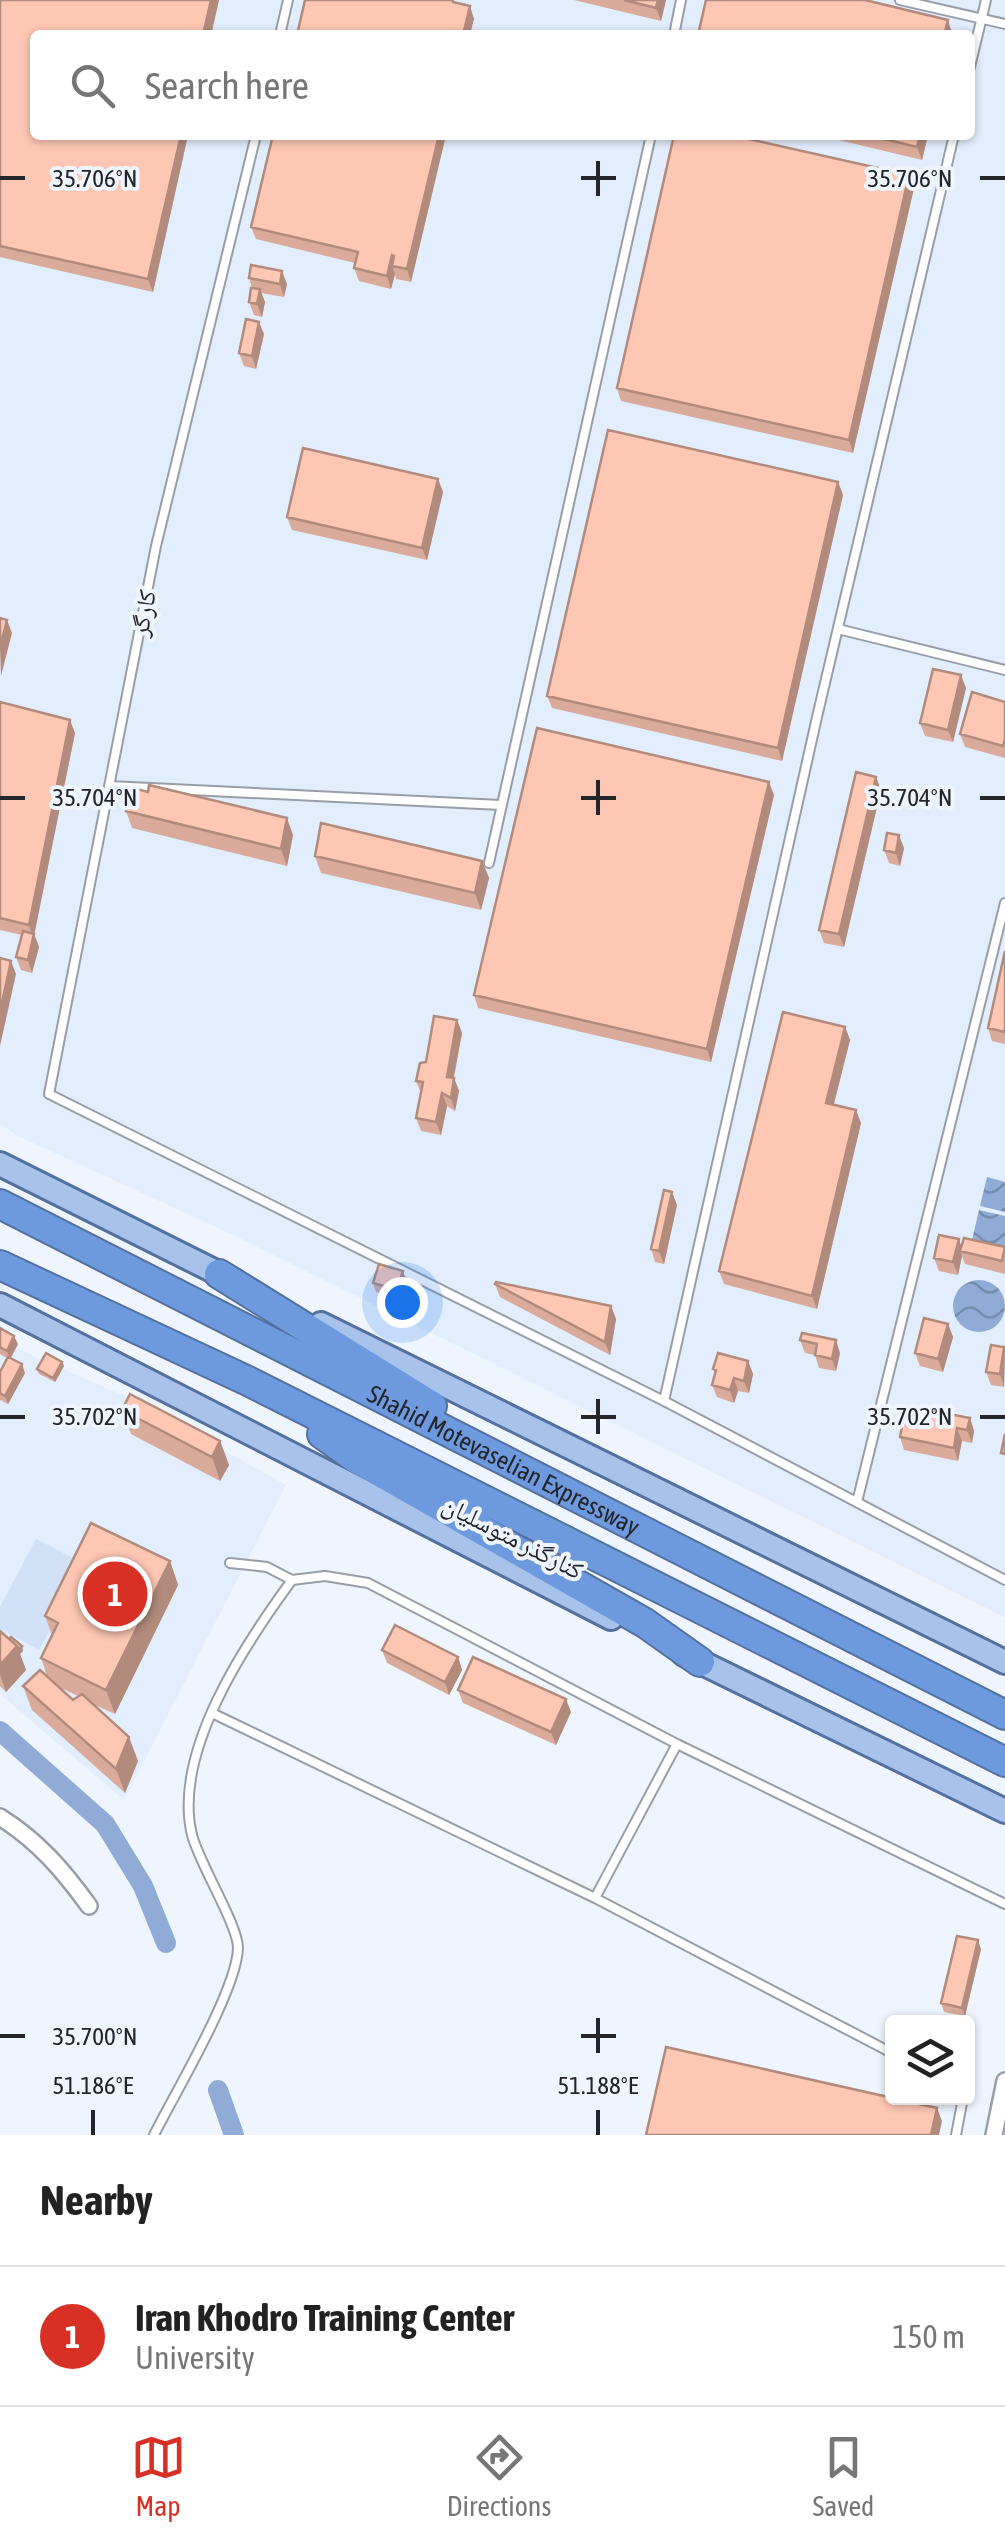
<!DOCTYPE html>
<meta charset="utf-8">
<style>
body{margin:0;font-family:"Asap Condensed","Noto Naskh Arabic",sans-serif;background:#f6f6f6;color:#222}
.controls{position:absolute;right:30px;bottom:30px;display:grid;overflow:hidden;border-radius:10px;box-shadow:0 2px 8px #0004}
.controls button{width:90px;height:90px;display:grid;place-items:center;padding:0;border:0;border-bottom:2px solid #e0e0e0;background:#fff;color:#222;font:50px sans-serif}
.you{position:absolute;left:402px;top:1302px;width:35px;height:35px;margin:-25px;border:8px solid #fff;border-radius:50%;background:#1a73e8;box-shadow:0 0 0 15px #1a73e833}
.badge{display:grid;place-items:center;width:65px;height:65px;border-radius:50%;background:#d93025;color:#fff;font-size:32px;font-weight:700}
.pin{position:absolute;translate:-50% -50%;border:5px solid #fff;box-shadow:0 2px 10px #0006}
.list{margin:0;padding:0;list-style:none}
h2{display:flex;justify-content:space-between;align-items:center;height:130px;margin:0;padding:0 40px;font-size:42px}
h2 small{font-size:32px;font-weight:400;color:#767676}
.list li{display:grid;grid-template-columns:65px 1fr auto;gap:30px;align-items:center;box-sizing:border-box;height:140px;padding:0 40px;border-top:2px solid #e0e0e0}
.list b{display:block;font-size:38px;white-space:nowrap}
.list p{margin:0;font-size:32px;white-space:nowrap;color:#767676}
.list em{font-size:32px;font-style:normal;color:#767676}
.icon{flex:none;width:55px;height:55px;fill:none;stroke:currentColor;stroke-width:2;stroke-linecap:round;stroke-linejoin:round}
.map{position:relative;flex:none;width:1005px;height:2135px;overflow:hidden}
.search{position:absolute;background:#fff;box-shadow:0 2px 8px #0004;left:30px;right:30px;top:30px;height:110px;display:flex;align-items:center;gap:25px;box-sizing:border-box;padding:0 35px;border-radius:10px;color:#767676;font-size:38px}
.sheet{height:270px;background:#fff}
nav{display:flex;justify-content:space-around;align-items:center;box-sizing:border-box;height:140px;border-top:2px solid #e0e0e0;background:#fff;font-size:28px;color:#767676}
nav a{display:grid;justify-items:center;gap:5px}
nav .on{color:#d93025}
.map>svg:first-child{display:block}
</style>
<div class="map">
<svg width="1005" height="2135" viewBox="0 0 1005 2135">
<defs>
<pattern id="water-waves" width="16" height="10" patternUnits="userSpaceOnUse" patternTransform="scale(2.5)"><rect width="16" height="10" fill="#90acd6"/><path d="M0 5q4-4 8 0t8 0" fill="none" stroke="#758cae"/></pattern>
</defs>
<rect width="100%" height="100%" fill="#eff5fe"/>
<path fill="#e2edfe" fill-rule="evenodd" d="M0,0h1005v1617l-774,-383 -213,-98 -18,-12zM35,35h935v100h-935z
M0,1341l134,59 152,85 -162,315 -124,-106z"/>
<path fill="#d1e1f8" d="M36,1539l49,25 -46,86 -39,-21v-22z"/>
<path fill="url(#water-waves)" d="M987,1177l18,5v30l-25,-6z
M979,1210l26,6v31l-33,-7z
M953 1306a26 26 0 1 1 52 0a26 26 0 1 1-52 0Z"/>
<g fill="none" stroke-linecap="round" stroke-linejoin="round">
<path stroke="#90acd6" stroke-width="20" d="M0,1731l105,93 38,62 23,57
M218,2090l16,45"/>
<defs>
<path id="lane" d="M900,0l105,24
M280,35l8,-35
M674,35l7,-35
M970,67l16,-67
M256,135l-100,411 -107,548 615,307 341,179
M838,629l167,41
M109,786l392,19
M489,863l162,-728
M664,1401l153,-684 137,-582
M857,1502l148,-599
M230,1563l37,4 25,13
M212,1713l383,185 297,155
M595,1898l82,-154
M154,2135c21,-42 83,-145 84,-187 0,-23 -39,-85 -46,-113 -20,-82 53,-191 100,-255l33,-4 43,7 309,161 328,160
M956,2135l7,-37"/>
<path id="street" d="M0,1817c38,24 63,53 89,89
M994,2135l11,-54"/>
<path id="primary" d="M0,1164l234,117
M0,1305l611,313
M321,1324l684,338
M684,1654l321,157"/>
<g id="highway">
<path id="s1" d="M0,1204l1005,511"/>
<path d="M0,1265l248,116 757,381"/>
<path d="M219,1274l213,132"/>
<path d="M322,1434l35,25 288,164 55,39"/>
</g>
</defs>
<use href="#lane" stroke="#989ea8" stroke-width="12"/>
<use href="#street" stroke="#989ea8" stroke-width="20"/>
<use href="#primary" stroke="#53709f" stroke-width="28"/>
<use href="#highway" stroke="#53709f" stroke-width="32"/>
<use href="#lane" stroke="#fff" stroke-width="8"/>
<use href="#street" stroke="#fff" stroke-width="15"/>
<use href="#primary" stroke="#a7c2eb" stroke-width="22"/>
<use href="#highway" stroke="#6d99de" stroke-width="28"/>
</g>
<path fill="#daab9a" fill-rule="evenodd" d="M0,0h219l-8,35h-176l153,100 -35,157 -153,-35z
M574,0h92l-5,21z
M273,135h173l-35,147 -15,-3 -1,-5 -4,15 -32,-8 -5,-13 1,-5 -99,-24 -5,-12z
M818,135h110l-6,25z
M914,188l-61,265 -232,-52 -4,-13z
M249,278l38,6 -3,13 -23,-4 4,9 -3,15 -8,-2 -5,-13 3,-14z
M264,334l-8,35 -12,-3 -5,-13z
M438,479l5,13 -16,68 -135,-30 -5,-13z
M838,482l5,13 -61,266 -230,-53 -5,-12z
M966,688l-13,54 -28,-6 -5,-13z
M0,702l75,31 -41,201 5,13 -7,26 -11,-3 -5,-13 6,-22 -22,-5z
M1005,702v56l-40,-11 -5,-13z
M876,777l5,13 -37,157 -20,-4 -5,-13z
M774,795l-63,267 -233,-54 -4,-13z
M126,811l167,24 -6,31 -155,-38z
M904,848l-4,18 -11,-3 -5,-13z
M315,856l167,5 7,17 -8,32 -160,-37z
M1005,951v93l-13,-3 -4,-13z
M457,1020l5,13 -8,45 5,13 -4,20 -8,-5 -6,29 -20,-4 -5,-13 5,-25 -5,-12 10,-19z
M845,1027l5,13 -16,64 27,19 -44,186 -93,-25 -5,-13z
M677,1205l-13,59 -9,-2 -4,-13z
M959,1239l2,8h44v27l-40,-10 -3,-8 -4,19 -19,-4 -5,-13z
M403,1271l3,9 -6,19 -24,-7 -3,-9z
M495,1284l116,22 5,13 -6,36 -110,-58z
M948,1324l5,13 -10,35 -23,-6 -5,-13z
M0,1328l18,16 -7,14 14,15 -17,31 -8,-4v-28l7,-14 -7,-4z
M802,1333l38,20 -4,18 -17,-3 -4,-13 -10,-2 -5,-13z
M1005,1349l-1,38 -13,-2 -5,-13z
M748,1361l5,13 -4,19 -11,-2 -4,12 -17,-6 -5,-12 3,-10 -2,-6z
M62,1362l2,4 -9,16 -16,-8 -2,-5z
M122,1410l98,31 9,24 -9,16 -89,-47z
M970,1418l4,13 -2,12 -10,-2 -4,20 -54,-11 -4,-13z
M170,1561l8,24 -63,129 -22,-10 45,57 -13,32 -93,-83 -9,-24 24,-10 -6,-18 11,-23 -7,-19zM59,1687l19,9 -5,4z
M0,1630l9,9 13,7 1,5 -3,3 6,16 -20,22 -6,-6z
M382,1650l76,7 4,13 -13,25 -62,-32z
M458,1690l113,22 -15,33 -93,-42z
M981,1949l-16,67 -21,-4 -3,-9z"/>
<path fill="#b28b7d" d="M211,0h8l-8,35h-8z
M658,0h8l-5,21 -5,-13z
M470,6l4,13 -4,16h-7z
M948,20l4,13v2h-8z
M181,135h7l-35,157 -5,-13z
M439,135h7l-35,147 -4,-13z
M920,135h8l-6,25 -5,-13z
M909,175l5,13 -61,265 -4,-13z
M392,255l4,12 -4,-1 3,8 -4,15 -4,-13z
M282,271l5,13 -3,13 -4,-13z
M260,289l5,13 -3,15 -5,-13z
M259,322l5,12 -8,35 -4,-13z
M438,479l5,13 -16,68 -5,-12z
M838,482l5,13 -61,266 -4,-13z
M7,620l5,13 -11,43 -1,-28z
M961,675l5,13 -13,54 -5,-12z
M70,720l5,13 -41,203v-2l5,13 -7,26 -4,-13 5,-22 -4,-13z
M876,777l5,13 -37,157 -5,-13z
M769,782l5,13 -63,267 -4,-13z
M287,818l6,17 -6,31 -6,-17z
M899,835l5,13 -4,18 -4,-13z
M482,861l7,17 -8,32 -6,-17z
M11,961l5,13 -16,72v-34z
M457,1020l5,13 -11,57 -4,-13z
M845,1027l5,13 -19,75 -5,-12z
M454,1078l5,13 -4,20 -4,-13z
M442,1093l5,13 -6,29 -5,-13z
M856,1110l5,13 -44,186 -5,-13z
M672,1192l5,13 -13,59 -5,-13z
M959,1239l4,13 -3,-1 2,5 -4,19 -5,-13z
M403,1271l3,9 -6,19 -3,-9z
M611,1306l5,13 -6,36 -5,-13z
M948,1324l5,13 -10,35 -5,-13z
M14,1336l4,8 -8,15 -3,-8z
M836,1340l4,13 -4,18 -4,-12z
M1004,1347l1,2 -1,38 -4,-13z
M748,1361l5,13 -4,19 -5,-12z
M62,1362l2,4 -9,16 -2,-4z
M22,1364l3,9 -17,31 -3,-8z
M734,1378l4,13 -4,12 -4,-13z
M970,1418l4,13 -2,12 -5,-13z
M957,1428l5,13 -4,20 -4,-13z
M220,1441l9,24 -9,16 -8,-24z
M170,1561l8,24 -63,129 -9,-24z
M17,1646h5l1,5 -3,3 6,16 -20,22 -6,-18v-9z
M458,1657l4,13 -13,25 -4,-13z
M566,1699l5,13 -15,33 -5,-13z
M129,1737l9,24 -13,32 -9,-24z
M978,1940l3,9 -16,67 -3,-8z
M937,2108l5,13 -3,14h-8z"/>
<path fill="#fec7b3" stroke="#b28b7d" stroke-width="2.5" d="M0,0h211l-8,35h-168v100h146l-33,144 -148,-33z
M305,0h148v2l17,4 -7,29h-166z
M624,0h34l-2,8z
M706,0h159l83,20 -4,15h-246z
M273,135h166l-32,134 -15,-3 2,-10 -2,-1 -5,21 -33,-8 4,-16 -107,-25z
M674,135h57l178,40 -60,265 -232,-52z
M868,135h52l-3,12z
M251,265l31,6 -2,13 -31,-6z
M251,288l9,1 -3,15 -8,-2z
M246,319l13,3 -7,34 -13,-3z
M608,430l230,52 -60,266 -231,-52z
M303,448l135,31 -16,69 -135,-31z
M0,618l7,2 -7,28z
M933,669l28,6 -13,55 -28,-7z
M972,692l33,10v37l-2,7 -43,-12z
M0,702l70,18 -41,205 -29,-7z
M537,728l232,54 -62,267 -233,-54z
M856,772l20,5 -37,157 -20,-4z
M149,785l138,33 -6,31 -155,-38 7,-23 15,4z
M321,823l161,38 -7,32 -160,-37z
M887,833l12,2 -3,18 -12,-3z
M23,931l11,3 -6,26 -12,-3z
M1005,951v81l-17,-4z
M0,958l11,3 -11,51z
M783,1012l62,15 -19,76 30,7 -44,186 -93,-25z
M434,1016l23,4 -10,57 7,1 -3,20 -9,-5 -6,29 -20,-4 7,-36 -7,-1 4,-18 6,-1z
M664,1190l8,2 -13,59 -8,-2z
M939,1235l20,4 -6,23 -19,-4z
M964,1238l41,9 -3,14 -42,-10z
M379,1264l24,7 -6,19 -24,-7z
M496,1282l115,24 -6,36 -110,-58z
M924,1318l24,6 -10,35 -23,-6z
M0,1328l14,8 -7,15 -7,-4z
M802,1333l34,7 -4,19 -17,-4 2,-11 -17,-4z
M991,1345l13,2 -4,27 -14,-2z
M46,1353l16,9 -9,16 -16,-9z
M718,1353l30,8 -4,20 -10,-3 -4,12 -18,-5 4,-15 -3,-1z
M8,1357l14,7 -17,32 -5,-3v-21z
M130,1394l90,47 -8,16 -90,-47z
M906,1406l64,12 -3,12 -10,-2 -3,20 -54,-11z
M1005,1434v20l-4,-1z
M91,1523l79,38 -64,129 -65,-32 17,-35 -13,-7z
M395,1625l63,32 -13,25 -63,-32z
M0,1631l17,15 -17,19z
M11,1637l11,9 -4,4 -1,-4 -8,-7z
M473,1657l93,42 -15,33 -93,-42z
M40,1670l33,30 9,-6 47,43 -13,32 -93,-83z
M957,1936l21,4 -16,68 -21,-5z
M666,2047l271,61 -6,27h-285z"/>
<path fill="none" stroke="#232529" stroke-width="4" d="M598,161v35M0,178h25M581,178h35M980,178h25M598,780v35M0,798h25M581,798h35M980,798h25M598,1399v35M0,1417h25M581,1417h35M980,1417h25M598,2018v35M0,2036h25M581,2036h35M93,2110v25M598,2110v25"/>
<g text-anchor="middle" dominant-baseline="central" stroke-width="8" stroke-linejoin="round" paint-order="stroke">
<g font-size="25" fill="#232529" stroke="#eff5fe">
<text transform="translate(143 613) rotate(-79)">کارگر</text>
<text stroke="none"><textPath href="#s1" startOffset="565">Shahid Motevaselian Expressway</textPath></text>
<text transform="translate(513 1537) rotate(27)">کنارگذر متوسلیان</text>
</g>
</g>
<g font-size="25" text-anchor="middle" fill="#232529" stroke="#eff5fe" stroke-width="8" stroke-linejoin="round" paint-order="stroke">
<text x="95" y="187">35.706°N</text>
<text x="910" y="187">35.706°N</text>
<text x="95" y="806">35.704°N</text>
<text x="910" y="806">35.704°N</text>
<text x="95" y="1425">35.702°N</text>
<text x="910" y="1425">35.702°N</text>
<text x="95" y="2045">35.700°N</text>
<text x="93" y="2094">51.186°E</text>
<text x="598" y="2094">51.188°E</text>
</g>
</svg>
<div class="controls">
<button><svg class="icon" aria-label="layers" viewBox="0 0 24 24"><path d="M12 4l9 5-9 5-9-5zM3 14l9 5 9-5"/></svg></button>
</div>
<div class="you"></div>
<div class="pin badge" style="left:115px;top:1594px">1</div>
<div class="search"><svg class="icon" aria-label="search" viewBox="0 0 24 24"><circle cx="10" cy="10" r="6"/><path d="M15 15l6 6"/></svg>Search here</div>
</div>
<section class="sheet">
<h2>Nearby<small></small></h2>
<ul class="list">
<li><span class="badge">1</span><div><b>Iran Khodro Training Center</b><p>University</p></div><em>150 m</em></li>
</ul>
</section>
<nav>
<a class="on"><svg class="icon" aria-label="map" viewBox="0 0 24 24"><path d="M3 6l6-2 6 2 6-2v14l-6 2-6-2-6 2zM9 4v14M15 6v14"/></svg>Map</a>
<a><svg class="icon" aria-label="directions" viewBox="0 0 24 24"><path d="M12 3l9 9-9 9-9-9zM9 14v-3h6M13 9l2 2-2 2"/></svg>Directions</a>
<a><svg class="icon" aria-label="saved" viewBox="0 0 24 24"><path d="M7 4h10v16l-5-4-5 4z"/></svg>Saved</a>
</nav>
